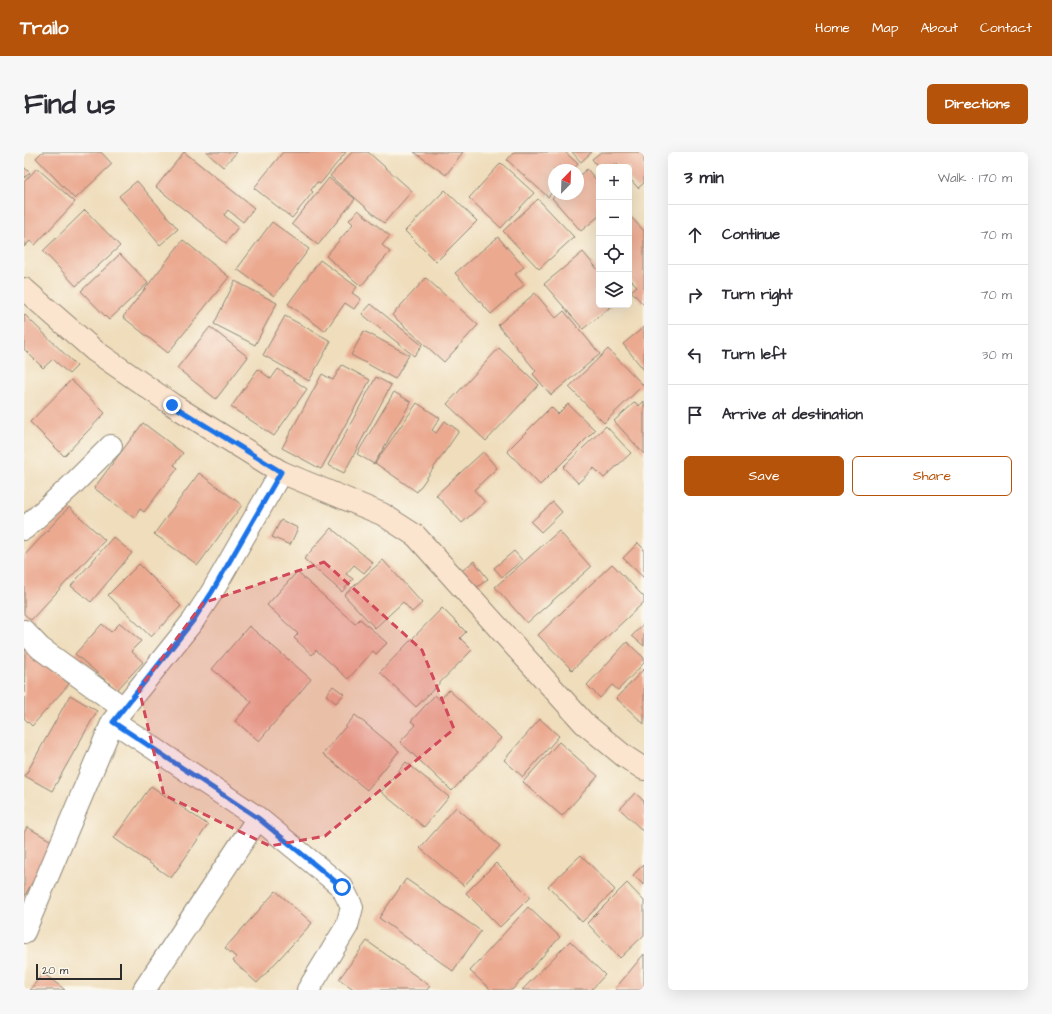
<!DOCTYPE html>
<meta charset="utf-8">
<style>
body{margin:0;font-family:"Architects Daughter",sans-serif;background:#f7f7f7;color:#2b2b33}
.controls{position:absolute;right:12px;top:12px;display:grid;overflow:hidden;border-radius:6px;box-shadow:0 4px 16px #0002}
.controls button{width:36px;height:36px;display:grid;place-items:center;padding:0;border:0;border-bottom:1px solid #e1e1e2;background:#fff;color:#2b2b33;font:20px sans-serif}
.compass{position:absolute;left:524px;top:12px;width:36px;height:36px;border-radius:50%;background:#fff;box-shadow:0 4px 16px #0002;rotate:23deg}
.scale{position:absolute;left:12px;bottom:10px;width:86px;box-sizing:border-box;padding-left:4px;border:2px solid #2b2b2b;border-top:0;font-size:11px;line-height:14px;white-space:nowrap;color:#2b2b2b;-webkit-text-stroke:3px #fbf7ec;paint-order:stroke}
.stop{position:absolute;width:12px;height:12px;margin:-9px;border:3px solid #1a73e8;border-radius:50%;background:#fff}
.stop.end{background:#1a73e8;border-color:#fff;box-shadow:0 1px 4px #0008}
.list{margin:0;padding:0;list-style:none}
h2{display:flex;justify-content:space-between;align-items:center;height:52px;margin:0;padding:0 16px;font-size:17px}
h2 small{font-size:13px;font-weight:400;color:#7c7c81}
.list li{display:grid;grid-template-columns:26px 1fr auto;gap:12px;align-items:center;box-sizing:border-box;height:60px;padding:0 16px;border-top:1px solid #e1e1e2}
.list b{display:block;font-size:15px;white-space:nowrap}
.list em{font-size:13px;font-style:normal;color:#7c7c81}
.actions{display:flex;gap:8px;padding:12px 16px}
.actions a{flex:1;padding:9px 0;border:1px solid #b45309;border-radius:6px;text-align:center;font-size:14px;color:#b45309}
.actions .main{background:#b45309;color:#fff}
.icon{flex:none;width:22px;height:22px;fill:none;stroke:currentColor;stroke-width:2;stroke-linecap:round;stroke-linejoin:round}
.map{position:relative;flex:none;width:620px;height:838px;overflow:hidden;border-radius:6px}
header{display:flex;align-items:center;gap:24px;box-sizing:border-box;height:56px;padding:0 20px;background:#b45309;color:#fff}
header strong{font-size:19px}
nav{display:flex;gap:22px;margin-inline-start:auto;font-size:14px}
.intro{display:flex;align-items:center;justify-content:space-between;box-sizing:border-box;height:96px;padding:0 24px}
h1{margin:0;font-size:28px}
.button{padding:10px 18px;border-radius:6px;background:#b45309;color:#fff;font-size:14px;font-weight:700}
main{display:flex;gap:24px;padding:0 24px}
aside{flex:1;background:#fff;border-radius:6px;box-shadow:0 4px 16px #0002}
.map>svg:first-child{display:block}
</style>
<header>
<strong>Trailo</strong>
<nav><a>Home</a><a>Map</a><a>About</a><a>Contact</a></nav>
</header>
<div class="intro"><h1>Find us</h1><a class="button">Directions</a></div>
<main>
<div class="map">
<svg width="620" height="838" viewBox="0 0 620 838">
<rect width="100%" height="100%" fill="#fbf7ec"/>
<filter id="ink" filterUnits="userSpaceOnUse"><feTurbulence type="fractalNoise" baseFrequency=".025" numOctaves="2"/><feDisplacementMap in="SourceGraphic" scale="8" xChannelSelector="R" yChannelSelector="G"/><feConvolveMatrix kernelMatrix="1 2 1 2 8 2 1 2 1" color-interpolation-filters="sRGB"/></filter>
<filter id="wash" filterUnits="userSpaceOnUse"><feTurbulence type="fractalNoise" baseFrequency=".012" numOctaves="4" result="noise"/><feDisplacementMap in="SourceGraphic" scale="16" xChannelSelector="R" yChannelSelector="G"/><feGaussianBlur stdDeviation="0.9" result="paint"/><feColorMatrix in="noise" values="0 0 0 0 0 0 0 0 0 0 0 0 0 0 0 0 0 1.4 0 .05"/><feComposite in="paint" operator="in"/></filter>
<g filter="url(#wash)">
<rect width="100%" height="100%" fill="#efddbb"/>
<g id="blocks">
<path fill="#eba990" d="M18,0h59l11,12 -37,35 -39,-41z
M160,0l70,56 -11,14 -15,-12 -4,5 14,12 -12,16 -70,-56z
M182,0h31l-14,15z
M259,0h63l-26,32 -3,-2 -6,8 2,2 -21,26 -38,-30z
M328,0h16l44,39 -28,32 -54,-47z
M390,0h49l-17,23z
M490,0h51l13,12 -5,6h-19v20l-6,7 -41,-37z
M548,0h20l-11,10z
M577,0h43v31l-6,5 -9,-10v-11h-9l-4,-4 -5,4h-13l-6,-8z
M477,11l33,30 -33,35 -32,-30z
M0,15l6,6 -6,5z
M13,16l38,34 -40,43 -5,-4 -6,6v-65z
M563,17l12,14v33l-18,15 -29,-33 5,-4h21v-17z
M305,26l26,21 -37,46 -26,-21z
M113,29l41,48 -18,16 -41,-49z
M421,38l32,31 -41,41 -31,-31z
M514,47l36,38 -35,32 -36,-38z
M61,58l35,36 -44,40 -33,-35z
M334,58l32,26 -8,9 8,7 -29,34 -35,-30 27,-32 -4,-4z
M605,63l15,16v74l-13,-14 6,-5 -8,-8z
M248,70l37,27 -35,47 -37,-27z
M474,85l26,30 -9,7 9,11 -33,29 -36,-41z
M159,88l46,37 -61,76 -45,-36z
M559,100l16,19v34h14l-30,24 -39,-45z
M96,102l28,29 -39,37 -28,-29z
M296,108l37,27 -5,6 9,6 -7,10 -9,-6 -20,28 -37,-27z
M402,126l52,47 -34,37 -52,-47z
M211,129l42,22 -22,42 -41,-21z
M511,141l21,25 8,-7 36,43 -49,41 -18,-21 3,-3 -38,-46z
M347,152l51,41 -8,11 -52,-42z
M0,162l53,52 -8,8 -16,-15 -10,9 -19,-19z
M261,164l46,25 -22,40 -46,-26z
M186,175l38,30 -32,42 -39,-31z
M620,175v43l-21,-26z
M340,179l45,24 -14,24 -44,-24z
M475,196l40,37 -53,56 -39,-37z
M584,197l35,36 -39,38 -35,-36z
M318,213l28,15 -49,89 -39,-21 40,-74 11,6z
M234,217l13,10 7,-10 29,20 -33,47 -43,-29z
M352,225l15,8 -47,88 -16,-8z
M47,228l34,33 -41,43 -34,-34z
M370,240l17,10 -37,62 -17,-10z
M620,249v53l-30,-33 21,-19 4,4z
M393,251l23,15 -8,12 4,3 9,-12 14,10 -42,61 -42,-29z
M544,252l27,26 -55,55 -33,-34 44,-44 7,7z
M119,271l40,30 -9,12 4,3 -34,44 -4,-3 -6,9 -40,-30z
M582,274l25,27 -27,25 -10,-10 -16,15 -15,-16z
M459,300l14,16 -23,22 11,12 -23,21 -26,-28z
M175,321l43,32 -44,60 -44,-31z
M529,350l9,10 -21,20 -10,-10z
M45,355l36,33 -74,80 -7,-6v-58z
M257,368l17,8 -8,17 -18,-8z
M307,376l42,35 -9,10 -10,-8 -8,9 7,5 -11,13 -38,-33z
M535,379l32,36 -64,56 -32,-36z
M89,385l19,16 -41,49 -20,-16z
M614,391l6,6v29l-21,-20z
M490,399l8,9 -20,17 -8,-9z
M359,408l39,43 -10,9 -9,-10 -28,26 -31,-33z
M450,409l14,18 -16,12 -14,-17z
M115,412l42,42 -30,31 -43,-42z
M588,412l32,33v5l-72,68 -34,-35z
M273,420l58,52 5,-5 27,24 -11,11 -3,-3 -25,28 -32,-29 -4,5 -18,-17 4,-4 -31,-29z
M418,456l24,24 -6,6 12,12 -56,57 -36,-35z
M96,471l21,18 -10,10 12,11 -26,28 -42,-36 27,-30 9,8z
M620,471v23l-12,-10z
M225,474l62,53 -52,62 -24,-20 17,-19 -40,-33z
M603,490l17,16v5l-26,27 -6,-5 -12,13 -13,-13z
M1,494l44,38 -37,42 -8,-8z
M620,517v55l-28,-26z
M309,534l11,8 -8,9 -10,-8z
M425,538l52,48 -49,53 -52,-49 16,-17 -5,-4 24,-26 5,5z
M46,543l27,16 -45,80 -27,-15z
M331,563l44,36 -32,39 -44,-36z
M516,567l19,17 -36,41 -19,-17z
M535,590l39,34 -36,40 -39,-34z
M382,610l43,35 -25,30 -43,-35z
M127,634l57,39 -37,53 -57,-40z
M611,641l9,8v31l-24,-23z
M432,655l44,39 -36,40 -44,-38z
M3,675l28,16 -31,54v-64z
M557,703l34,35 -33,32 -34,-36z
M472,711l34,34 -30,30 -34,-34z
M620,712v21l-11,-10z
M382,727l75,52 -28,40 -74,-53z
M603,731l17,18v34l-24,23 -33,-35z
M252,739l36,32 -55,60 -24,-22 3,-4 -11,-9z
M504,755l32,30 -48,53h-21l-21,-19z
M343,789l63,45 -3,4h-72l-16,-11z
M546,789l35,34 -14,15h-69z
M620,802v36h-27l-2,-1z
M19,821l22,17h-35z"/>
</g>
</g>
<g filter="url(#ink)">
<use href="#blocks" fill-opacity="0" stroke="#8d8473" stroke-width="1"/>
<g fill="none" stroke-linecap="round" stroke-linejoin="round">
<defs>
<path id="street" d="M0,377l47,-43 40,-40
M0,479l16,17 83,60
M89,569l145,97 84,69 10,20 -5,19 -39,64
M0,780l89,-211 80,-100 19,-29 69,-120
M120,838l114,-172"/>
<path id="secondary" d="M0,137l71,62 78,54 108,67 101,42 34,22 168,187 40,33 20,13"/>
</defs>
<use href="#street" stroke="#8d8473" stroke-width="24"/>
<use href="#secondary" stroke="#8d8473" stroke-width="24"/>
<use href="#street" stroke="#fff" stroke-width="22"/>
<use href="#secondary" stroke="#fce5cf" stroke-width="22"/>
</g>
</g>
<g fill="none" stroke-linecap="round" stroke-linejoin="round" filter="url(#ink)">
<path stroke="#1a73e8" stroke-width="5" d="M148,253l109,67 -69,120 -19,29 -80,101 145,96 84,69"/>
</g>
<path fill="#d1495b" fill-opacity="0.2" stroke="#d1495b" stroke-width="3" stroke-dasharray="8 5" stroke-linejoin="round" d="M300,410l98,88 32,79 -129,107 -55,10 -106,-51 -25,-106 64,-86z"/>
</svg>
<div class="controls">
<button>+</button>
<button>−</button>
<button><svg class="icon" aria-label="locate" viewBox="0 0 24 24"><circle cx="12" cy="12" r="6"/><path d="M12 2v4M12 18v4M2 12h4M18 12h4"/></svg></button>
<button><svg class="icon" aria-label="layers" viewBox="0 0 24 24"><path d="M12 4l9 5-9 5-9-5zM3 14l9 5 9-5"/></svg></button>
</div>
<svg class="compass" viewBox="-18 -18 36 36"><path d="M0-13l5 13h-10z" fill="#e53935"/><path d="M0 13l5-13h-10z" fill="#7c7c81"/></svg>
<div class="scale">20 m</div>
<div class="stop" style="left:318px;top:735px"></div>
<div class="stop end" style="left:148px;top:253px"></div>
</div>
<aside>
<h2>3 min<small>Walk · 170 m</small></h2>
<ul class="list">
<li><svg class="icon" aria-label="ahead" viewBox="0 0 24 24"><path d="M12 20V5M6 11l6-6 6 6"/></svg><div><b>Continue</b></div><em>70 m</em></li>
<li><svg class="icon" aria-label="right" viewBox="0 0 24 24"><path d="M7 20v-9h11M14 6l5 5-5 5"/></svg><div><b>Turn right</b></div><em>70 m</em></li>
<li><svg class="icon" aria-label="left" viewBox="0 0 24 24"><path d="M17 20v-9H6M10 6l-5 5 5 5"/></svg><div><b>Turn left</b></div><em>30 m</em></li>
<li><svg class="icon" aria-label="arrive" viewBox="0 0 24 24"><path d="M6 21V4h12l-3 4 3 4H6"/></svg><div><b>Arrive at destination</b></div></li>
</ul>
<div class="actions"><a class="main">Save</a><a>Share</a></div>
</aside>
</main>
